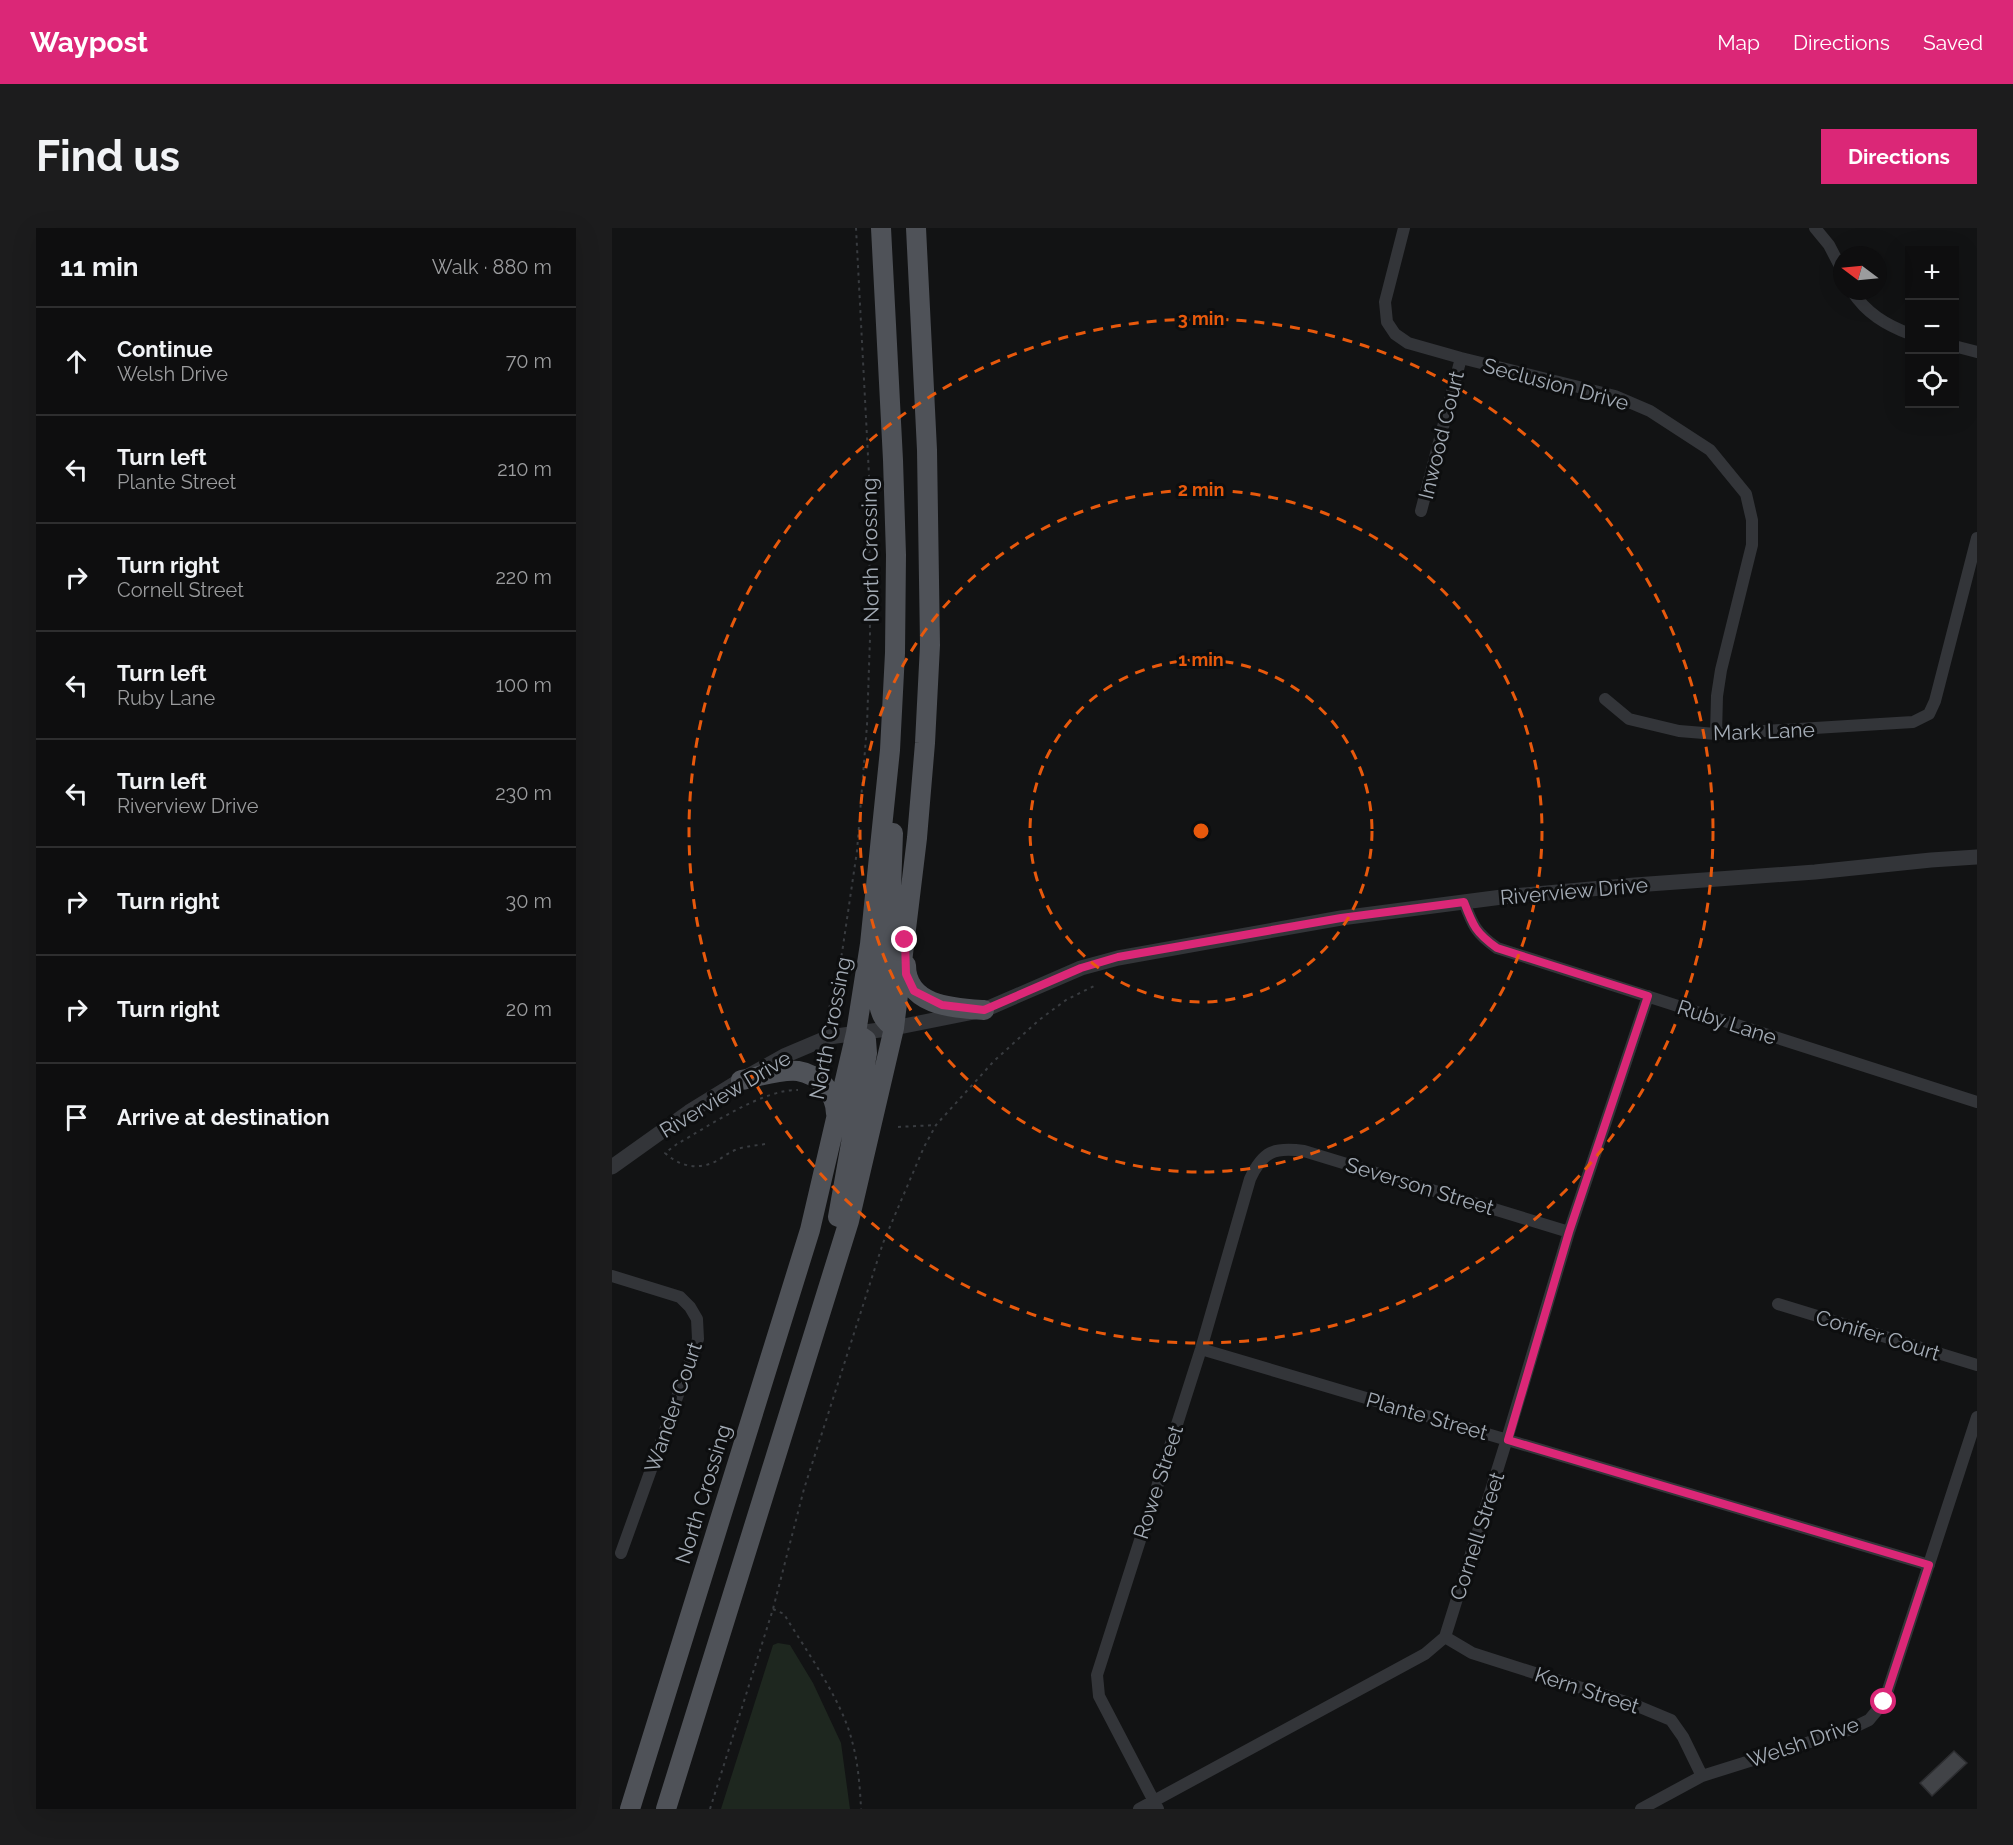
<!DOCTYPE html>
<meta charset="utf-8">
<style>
body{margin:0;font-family:Raleway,sans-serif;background:#1c1c1d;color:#f1f3f6}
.controls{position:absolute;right:18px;top:18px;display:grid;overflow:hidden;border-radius:0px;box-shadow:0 6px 24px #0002}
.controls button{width:54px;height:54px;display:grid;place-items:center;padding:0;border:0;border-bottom:2px solid #2e2e2f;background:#0e0e0f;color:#f1f3f6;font:30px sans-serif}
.compass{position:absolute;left:1221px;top:18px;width:54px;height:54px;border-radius:50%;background:#0e0e0f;box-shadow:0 6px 24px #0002;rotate:286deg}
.stop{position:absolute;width:18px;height:18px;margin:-14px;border:4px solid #db2777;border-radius:50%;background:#fff}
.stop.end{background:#db2777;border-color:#fff;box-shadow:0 2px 6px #0008}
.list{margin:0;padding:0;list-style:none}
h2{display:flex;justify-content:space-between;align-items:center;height:78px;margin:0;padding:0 24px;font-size:26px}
h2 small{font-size:20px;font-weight:400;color:#9b9c9e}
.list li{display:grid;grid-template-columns:39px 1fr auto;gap:18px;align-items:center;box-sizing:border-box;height:108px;padding:0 24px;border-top:2px solid #2e2e2f}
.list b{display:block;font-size:22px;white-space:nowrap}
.list p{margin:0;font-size:20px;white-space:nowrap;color:#9b9c9e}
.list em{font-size:20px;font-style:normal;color:#9b9c9e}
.icon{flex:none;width:33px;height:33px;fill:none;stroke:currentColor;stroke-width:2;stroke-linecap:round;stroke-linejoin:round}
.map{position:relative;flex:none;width:1365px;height:1581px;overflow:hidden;border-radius:0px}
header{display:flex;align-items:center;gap:36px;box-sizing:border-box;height:84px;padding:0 30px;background:#db2777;color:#fff}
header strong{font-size:28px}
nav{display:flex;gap:33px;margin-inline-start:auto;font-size:21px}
.intro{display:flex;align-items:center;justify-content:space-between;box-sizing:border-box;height:144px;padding:0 36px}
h1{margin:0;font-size:42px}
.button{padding:15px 27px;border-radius:0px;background:#db2777;color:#fff;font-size:21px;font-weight:700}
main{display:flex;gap:36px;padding:0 36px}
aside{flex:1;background:#0e0e0f;border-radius:0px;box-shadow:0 6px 24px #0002}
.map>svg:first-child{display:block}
</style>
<header>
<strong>Waypost</strong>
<nav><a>Map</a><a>Directions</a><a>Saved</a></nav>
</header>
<div class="intro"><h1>Find us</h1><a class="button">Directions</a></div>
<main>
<aside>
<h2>11 min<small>Walk · 880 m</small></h2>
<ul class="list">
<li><svg class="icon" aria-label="ahead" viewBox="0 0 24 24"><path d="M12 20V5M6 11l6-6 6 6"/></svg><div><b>Continue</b><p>Welsh Drive</p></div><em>70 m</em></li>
<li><svg class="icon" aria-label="left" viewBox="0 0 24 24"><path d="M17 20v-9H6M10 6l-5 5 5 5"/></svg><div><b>Turn left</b><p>Plante Street</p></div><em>210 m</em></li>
<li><svg class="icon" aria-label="right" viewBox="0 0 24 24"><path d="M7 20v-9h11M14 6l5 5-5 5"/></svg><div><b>Turn right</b><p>Cornell Street</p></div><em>220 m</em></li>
<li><svg class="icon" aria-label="left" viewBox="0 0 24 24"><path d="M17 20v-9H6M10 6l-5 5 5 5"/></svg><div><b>Turn left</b><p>Ruby Lane</p></div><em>100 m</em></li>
<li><svg class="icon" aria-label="left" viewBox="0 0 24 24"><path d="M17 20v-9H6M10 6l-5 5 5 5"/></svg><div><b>Turn left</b><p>Riverview Drive</p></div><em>230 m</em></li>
<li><svg class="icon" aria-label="right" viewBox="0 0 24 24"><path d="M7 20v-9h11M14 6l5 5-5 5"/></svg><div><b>Turn right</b></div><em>30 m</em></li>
<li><svg class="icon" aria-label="right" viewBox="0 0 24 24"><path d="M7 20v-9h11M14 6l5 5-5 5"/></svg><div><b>Turn right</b></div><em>20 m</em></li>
<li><svg class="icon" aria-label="arrive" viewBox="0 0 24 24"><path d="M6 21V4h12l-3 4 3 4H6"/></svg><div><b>Arrive at destination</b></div></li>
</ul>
</aside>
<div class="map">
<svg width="1365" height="1581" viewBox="0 0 1365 1581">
<rect width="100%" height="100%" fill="#121314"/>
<path fill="#1e271f" d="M166,1415l12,2 3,5 20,33 28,60 9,66h-129l52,-164z"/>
<path fill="#414347" stroke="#2c2d30" stroke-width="1.5" d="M1342,1523l13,12 -35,33 -12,-13z"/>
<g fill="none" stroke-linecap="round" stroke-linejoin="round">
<path stroke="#393c40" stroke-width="2" stroke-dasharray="3 4.5" stroke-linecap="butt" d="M214,794l16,-69 15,-102 10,-126 3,-87 -1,-163 -13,-247
M216,838l2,-15
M286,899l38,-2
M153,916c-11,2 -22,2 -32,7 -7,3 -13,9 -21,12 -17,7 -34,2 -47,-10l12,-9c32,-18 86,-55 121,-54
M161,1381l11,5 3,5c21,34 56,84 65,122 6,21 8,46 9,68
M98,1581l63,-200 31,-120 79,-246 41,-96 12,-22 58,-64 45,-41 27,-20 28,-14"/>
<path stroke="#333539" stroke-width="12" d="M792,0l-19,74 2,20 8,12 13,9 53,15 154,38 35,15 60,39 36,44 6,26v25l-31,125 -4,26 -1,38
M1203,0l14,17 13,25
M1240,63c14,22 34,34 58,43
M1342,118l23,6
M809,283l40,-153
M993,471l24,20 50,12 37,3 197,-12 16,-8 6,-13 42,-163
M852,674c9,24 12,31 33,46l480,154
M0,1048l68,21 10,10 7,12 1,20 -77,214
M1166,1076l199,61
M589,1121l728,216
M833,1409l27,16 163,52 36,15 12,17 19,39
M527,1581l286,-155 20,-17 62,-198 62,-207 79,-236
M546,1581l-59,-113 -2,-21 104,-326 49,-170c13,-28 24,-32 54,-28l265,81
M1029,1581l61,-33 146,-46 21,-10 15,-18 93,-285"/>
<path stroke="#333539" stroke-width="15" d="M0,939l77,-55 52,-32 43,-24 45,-19 65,-9 90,-18 97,-42 37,-10 223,-40 161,-21 133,-12 180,-13 116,-12 46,-3"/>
<path stroke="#4f5258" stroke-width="20" d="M281,605l-3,85 -11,86c2,12 6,17 15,24
M294,737c0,41 47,43 78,45
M129,852c17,-3 39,-11 57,-9 20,3 38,22 38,43
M226,989l29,-164 -1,-13 -10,-7
M18,1581l180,-579 46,-197 14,-89 20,-194 5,-97 1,-98 -3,-95 -12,-232
M54,1581l183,-588 45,-193 23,-190 8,-95 5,-98 -3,-195 -11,-222"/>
</g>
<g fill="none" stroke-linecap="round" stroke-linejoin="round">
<path stroke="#db2777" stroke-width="8" d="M293,712l1,34 8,17 28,14 42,5 97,-42 37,-11 223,-39 123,-16c9,24 12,31 33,46l151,48 -79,236 -61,208 421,125 -45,137"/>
</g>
<g fill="none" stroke="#e8590c" stroke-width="3" stroke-dasharray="10 8">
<circle cx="589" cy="603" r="171"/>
<circle cx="589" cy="603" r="341"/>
<circle cx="589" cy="603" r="512"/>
</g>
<g text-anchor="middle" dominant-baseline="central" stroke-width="6" stroke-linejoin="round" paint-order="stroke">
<g font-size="21" fill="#a3abb5" stroke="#0d0e0f">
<text transform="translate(944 156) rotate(15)">Seclusion Drive</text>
<text transform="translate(829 207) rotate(-76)">Inwood Court</text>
<text transform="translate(258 322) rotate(-91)">North Crossing</text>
<text transform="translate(1152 503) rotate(-2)">Mark Lane</text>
<text transform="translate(962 663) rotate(-5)">Riverview Drive</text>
<text transform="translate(1115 794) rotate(18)">Ruby Lane</text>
<text transform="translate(218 800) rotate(-79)">North Crossing</text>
<text transform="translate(113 866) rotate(-31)">Riverview Drive</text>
<text transform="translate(808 958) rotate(17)">Severson Street</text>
<text transform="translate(1266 1107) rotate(17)">Conifer Court</text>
<text transform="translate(61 1179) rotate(-71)">Wander Court</text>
<text transform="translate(815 1188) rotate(16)">Plante Street</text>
<text transform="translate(546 1254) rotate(-72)">Rowe Street</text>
<text transform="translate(91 1266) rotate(-73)">North Crossing</text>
<text transform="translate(865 1308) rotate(-72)">Cornell Street</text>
<text transform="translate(975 1462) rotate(18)">Kern Street</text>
<text transform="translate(1191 1514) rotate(-19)">Welsh Drive</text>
</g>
</g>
<circle cx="589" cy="603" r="9" fill="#e8590c" stroke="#0d0e0f" stroke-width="3"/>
<g font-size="18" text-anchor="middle" font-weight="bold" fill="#e8590c" stroke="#0d0e0f" stroke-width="6" stroke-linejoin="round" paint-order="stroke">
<text x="589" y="97">3 min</text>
<text x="589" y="268">2 min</text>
<text x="589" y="438">1 min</text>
</g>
</svg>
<div class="controls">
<button>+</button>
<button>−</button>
<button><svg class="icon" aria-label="locate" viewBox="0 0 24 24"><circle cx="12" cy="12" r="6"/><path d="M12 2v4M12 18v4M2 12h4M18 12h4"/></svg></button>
</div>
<svg class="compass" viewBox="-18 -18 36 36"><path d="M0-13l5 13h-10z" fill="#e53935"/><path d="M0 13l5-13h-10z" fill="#9b9c9e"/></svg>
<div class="stop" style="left:1272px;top:1474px"></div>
<div class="stop end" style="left:293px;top:712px"></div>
</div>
</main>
